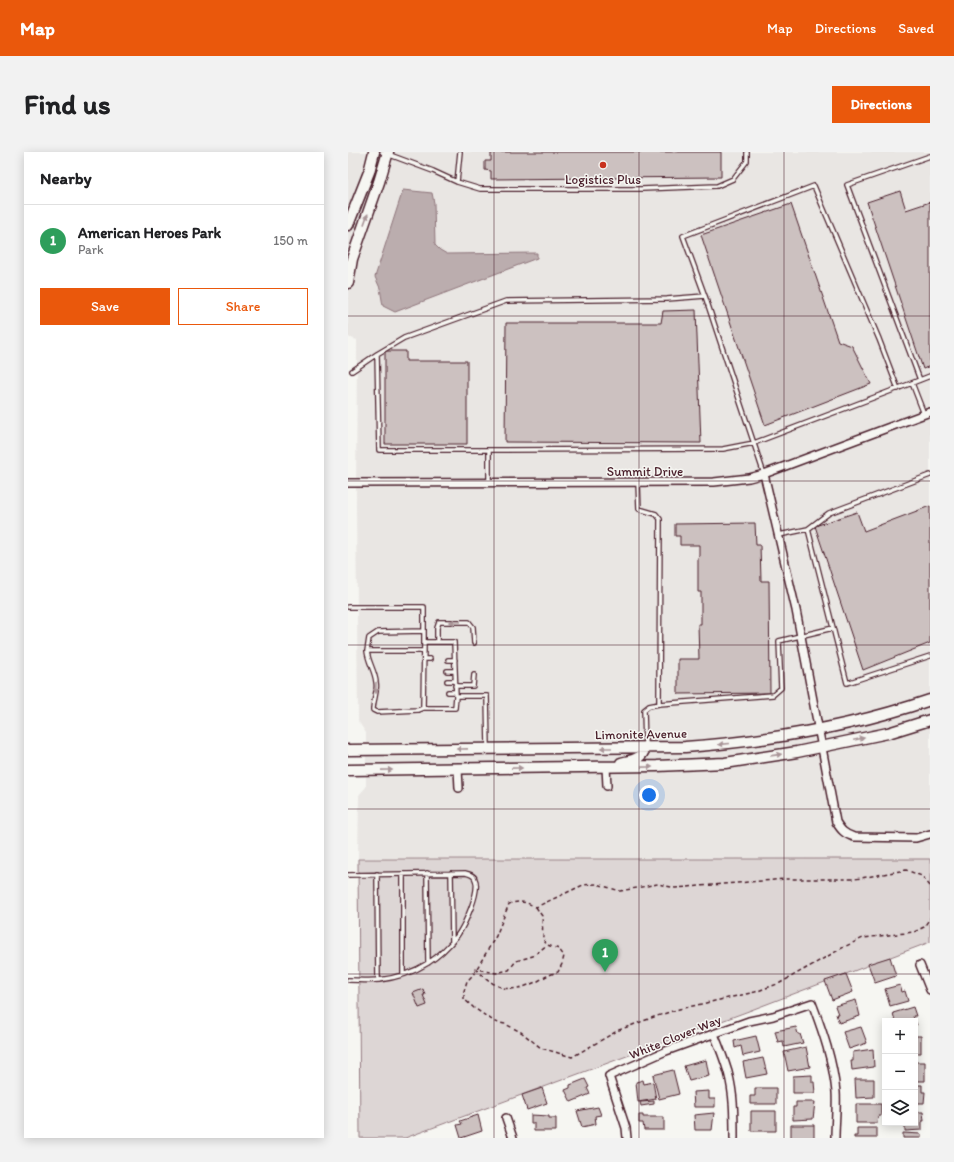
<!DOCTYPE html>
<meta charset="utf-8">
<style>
body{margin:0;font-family:Itim,sans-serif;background:#f2f2f2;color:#202124}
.controls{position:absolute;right:12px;bottom:12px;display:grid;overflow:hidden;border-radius:0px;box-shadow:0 2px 10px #0003}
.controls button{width:36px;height:36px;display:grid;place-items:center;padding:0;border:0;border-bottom:1px solid #e0e0e0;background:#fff;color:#202124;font:20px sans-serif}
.you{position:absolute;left:301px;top:643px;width:14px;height:14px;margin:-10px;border:3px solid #fff;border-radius:50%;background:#1a73e8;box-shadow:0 0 0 6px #1a73e833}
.badge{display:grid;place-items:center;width:26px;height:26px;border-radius:50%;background:#ea580c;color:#fff;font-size:13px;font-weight:700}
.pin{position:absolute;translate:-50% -33px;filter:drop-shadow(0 1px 2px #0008)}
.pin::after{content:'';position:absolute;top:21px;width:14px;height:12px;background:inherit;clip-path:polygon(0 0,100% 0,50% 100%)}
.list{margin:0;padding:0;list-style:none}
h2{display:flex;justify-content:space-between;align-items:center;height:52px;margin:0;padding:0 16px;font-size:17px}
h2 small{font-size:13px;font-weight:400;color:#757577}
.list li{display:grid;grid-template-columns:26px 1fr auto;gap:12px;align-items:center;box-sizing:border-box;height:72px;padding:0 16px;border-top:1px solid #e0e0e0}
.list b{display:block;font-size:15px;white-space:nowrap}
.list p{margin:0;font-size:13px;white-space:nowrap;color:#757577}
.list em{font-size:13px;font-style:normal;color:#757577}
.actions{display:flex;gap:8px;padding:12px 16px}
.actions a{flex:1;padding:9px 0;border:1px solid #ea580c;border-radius:0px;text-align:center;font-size:14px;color:#ea580c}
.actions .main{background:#ea580c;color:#fff}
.icon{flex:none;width:22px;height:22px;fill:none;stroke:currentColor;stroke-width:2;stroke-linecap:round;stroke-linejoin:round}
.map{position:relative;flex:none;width:582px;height:986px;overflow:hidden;border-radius:0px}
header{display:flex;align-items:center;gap:24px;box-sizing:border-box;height:56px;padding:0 20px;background:#ea580c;color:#fff}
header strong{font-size:19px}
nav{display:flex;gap:22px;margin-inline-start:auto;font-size:14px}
.intro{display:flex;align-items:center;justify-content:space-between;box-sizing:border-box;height:96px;padding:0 24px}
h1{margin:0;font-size:28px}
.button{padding:10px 18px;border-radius:0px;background:#ea580c;color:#fff;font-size:14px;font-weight:700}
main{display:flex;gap:24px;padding:0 24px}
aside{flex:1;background:#fff;border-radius:0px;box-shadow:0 2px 10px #0003}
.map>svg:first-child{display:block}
</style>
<header>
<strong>Map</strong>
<nav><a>Map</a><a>Directions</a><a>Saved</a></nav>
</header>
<div class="intro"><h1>Find us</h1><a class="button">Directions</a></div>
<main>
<aside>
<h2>Nearby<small></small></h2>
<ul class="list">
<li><span class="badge" style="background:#2e9e5b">1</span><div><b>American Heroes Park</b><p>Park</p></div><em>150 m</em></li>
</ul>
<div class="actions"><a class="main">Save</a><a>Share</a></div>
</aside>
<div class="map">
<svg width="582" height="986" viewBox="0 0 582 986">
<rect width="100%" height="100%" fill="#f6f6f2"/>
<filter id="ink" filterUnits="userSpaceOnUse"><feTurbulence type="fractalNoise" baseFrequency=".025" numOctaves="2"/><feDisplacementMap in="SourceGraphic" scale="8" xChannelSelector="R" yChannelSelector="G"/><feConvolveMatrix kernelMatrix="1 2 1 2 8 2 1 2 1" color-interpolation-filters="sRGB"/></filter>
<g filter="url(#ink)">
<path fill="#e9e6e3" d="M0,0h582v707l-572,-1 1,-63 7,-8v-54l-8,-12 -2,-216 1,-165 -9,-3z"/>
<path fill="#ddd6d5" stroke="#947a80" d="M10,707h572v83l-184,70 -341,126h-45z"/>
<path fill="#bbadae" stroke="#8e747a" d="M55,38l29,3 2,10 1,42 5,5 7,4 90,-1v5l-142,54 -12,-6 -3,-18 -5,-11z"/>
<path fill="#ccc1c0" stroke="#4a1f2b" d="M152,0h221v25l-230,2v-8l-6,-1v-9h6v-8z
M552,39l6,19 24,-8v164l-7,3 -56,-167z
M443,52l47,137 14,5 19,38 -106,41 -64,-190z
M348,158l5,133 -196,-1 1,-119h155l2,-12z
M37,199h21v10h61v83h-82z
M582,354v137l-67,27 -48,-144 42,-14 7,19z
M407,371l1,22h4l1,36h8l1,112 -92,1v-35h21l-1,-35h3v-32h-3v-35h1v-12h-19v-9h-5v-12z
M542,805l6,19 -21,7 -7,-19z
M498,822l7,18 -21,8 -7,-19z
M552,833l2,7 3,-1 3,10 -18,5 -5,-17z
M75,837l2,6h-2l4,10 -8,3 -6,-15z
M508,848l4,16 -21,7 -3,-9h2l-3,-8z
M565,855l3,9h-3l4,9h-2v-4h-20l-2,-8z
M448,875l2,7h2l3,9 -19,4 -1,-6 -5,1 -3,-11z
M513,875l6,16 -18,6 -6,-17z
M408,884l4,16 -17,4 -2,-10 -6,2 -1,-7z
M567,884h6v17h-6z
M458,895l4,20 -22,4 -4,-19z
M525,897l1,18 -22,3 -1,-9h2v-9z
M415,906l4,16 -21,4 -3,-16z
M358,908l3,16 -20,5 -5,-15z
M567,910h10v19h-10z
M325,918l6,24 -20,5 -6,-24z
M464,923v7h2l1,11h-22v-17z
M237,927l4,8 -2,1 3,6 -19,8 -6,-12 5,-2v-3z
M507,927h19v18l-18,1z
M295,928l1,4 9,-2 3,17 -18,3 -2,-20z
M567,933h7v7h3l-1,11h-9z
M194,936l5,15 -20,7 -5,-15z
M407,936h21v16h-26v-8h5z
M361,939v8h6v8h-21l-1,-15z
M306,949v3l-13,2 -1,-4z
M448,950h19l-2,17 -20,1v-13h3z
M508,952h25v12h-3l-1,7h-21z
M250,955l3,8 -6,1 1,8 -14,3 -5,-16z
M403,959h25v20h-25z
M567,960h8l1,9h-2v9l-17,1v-8h10z
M366,961l-2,17h-17l-1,-15z
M130,963l4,16 -21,7 -4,-13 5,-1 -2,-3z
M183,963l18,1v2h7v13h-22v-8h-3z
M291,963h4v2h21v13h-20l-1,-7h-4z
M443,973h23v13h-23z
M509,976h20v10h-23v-2h3z
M555,981l18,1v4h-18z"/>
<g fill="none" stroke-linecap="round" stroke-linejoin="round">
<defs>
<path id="service" d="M34,0l51,19 24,11 23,7h162l75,-3 16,-7 14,-18v-9
M109,30l3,-30
M357,144l59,178
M29,202l27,-16 102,-37 161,-2 38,-3 -22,-60 131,-50 65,153 19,50
M4,219l25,-17 2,96h110v32
M572,228l-73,-195 83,-29
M564,231l18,-7
M141,298l234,-1 31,-6 158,-60 12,31
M290,331l1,26 17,5 4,5 -1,185 114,-9 8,-7 -2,-47 54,-13
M460,377l39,154 83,-27
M431,383l29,-6 21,-16 101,-38
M0,455h76v35h30l2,54h31l1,52
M76,479l-46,1 -9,6 -2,13h57
M76,490l-1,66h32l1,-12
M89,490v-14l2,-6h30l4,5 1,16
M19,499c1,11 8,20 9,31 2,10 -3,18 -3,28l4,2 41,-2 5,-2
M76,507h6
M100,508h7
M99,519h7
M99,529h8
M107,534h18l1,-11
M100,540h7
M297,594l-1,-36 5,-4 10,-2
M79,721l1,90
M103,721l1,69
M29,722l1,106
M55,722v100
M0,723l117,-2c4,1 9,2 10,6 6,12 -11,47 -18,57 -8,10 -18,20 -29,27 -14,9 -33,15 -49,17 -10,1 -21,0 -31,0"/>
<path id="minor" d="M416,322l32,136 40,212c5,8 8,12 18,15l62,1 14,-4
M0,331l366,-1 35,-4 15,-4 166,-62
M258,615l1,19
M110,617l1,19
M572,813l10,25
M366,882c5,12 10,25 14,38 6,22 6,44 6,66
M158,966l7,20
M279,986l-1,-10 -17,-52 57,-25 83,-30 24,-5 39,-13c11,29 21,58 24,89 1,15 -1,31 -1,46"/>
<path id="secondary" d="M0,73l21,-53 5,-20
M0,131l4,-24 27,-77 9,-30
M0,598l337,-3c83,-6 166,-20 245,-47
M273,611c11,-3 21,-3 24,-16
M0,618l309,-4 68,-3 72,-11 91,-19 42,-13"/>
</defs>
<use href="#service" stroke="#4a1f2b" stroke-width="6"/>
<use href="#minor" stroke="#4a1f2b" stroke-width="10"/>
<use href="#secondary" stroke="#4a1f2b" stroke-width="13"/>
<path stroke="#4a1f2b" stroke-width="1.5" stroke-dasharray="4 3" stroke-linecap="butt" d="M582,734l-8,-10 -16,-6 -51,9h-69l-111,9 -17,-4 -38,7 -23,-7 -14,1 -47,22c-10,-5 -16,-7 -27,-3l-13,32 -23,39 -6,6 -3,10v8l10,9 21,14 10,2 16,8 20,16 31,9 47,-27 35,-13 25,-8 76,-17 25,-9 64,-36 19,-9 51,-6 10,-5 6,-9
M188,755l6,9 1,23 4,6 12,4 5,7 -2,8 -4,8c-8,2 -13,5 -20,9 -28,13 -40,10 -62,-12l20,4 13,-3 7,-9 17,-5 14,-11"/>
<use href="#service" stroke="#f6f6f2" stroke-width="3.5"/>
<use href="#minor" stroke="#f6f6f2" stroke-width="7"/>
<use href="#secondary" stroke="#f6f6f2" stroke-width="10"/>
</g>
<defs><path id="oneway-solid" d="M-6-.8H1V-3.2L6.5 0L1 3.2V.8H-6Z"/></defs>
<g fill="#a99598">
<use href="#oneway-solid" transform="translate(18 67) rotate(-70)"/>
<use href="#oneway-solid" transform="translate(107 470) rotate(180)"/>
<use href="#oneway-solid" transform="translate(28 536) rotate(91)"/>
<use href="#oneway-solid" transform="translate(511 587) rotate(-12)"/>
<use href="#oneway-solid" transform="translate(376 592) rotate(175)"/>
<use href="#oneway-solid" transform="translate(258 596) rotate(180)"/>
<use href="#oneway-solid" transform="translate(114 597) rotate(179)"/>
<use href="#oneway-solid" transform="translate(428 603) rotate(-8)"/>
<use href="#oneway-solid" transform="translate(299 615) rotate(-1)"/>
<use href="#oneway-solid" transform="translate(169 616) rotate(-1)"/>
<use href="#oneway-solid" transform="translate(39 618) rotate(-1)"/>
</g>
</g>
<path fill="none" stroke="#4a1f2b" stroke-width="1" stroke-opacity="0.55" d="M146,0v986M291,0v986M436,0v986M0,164h582M0,329h582M0,493h582M0,657h582M0,822h582"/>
<circle fill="#c8321e" stroke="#f6f6f2" stroke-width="1.5" cx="255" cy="13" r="4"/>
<g text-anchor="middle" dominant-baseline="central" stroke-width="3" stroke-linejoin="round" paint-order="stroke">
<g font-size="13" fill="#4a1f2b" stroke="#f6f6f2">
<text x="255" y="27">Logistics Plus</text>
</g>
<g font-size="13" fill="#4a1f2b" stroke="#f6f6f2">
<text x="297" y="319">Summit Drive</text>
<text transform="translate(293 582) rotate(-1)">Limonite Avenue</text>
<text transform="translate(327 885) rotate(-22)">White Clover Way</text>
</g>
</g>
</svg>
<div class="controls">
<button>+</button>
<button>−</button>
<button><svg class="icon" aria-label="layers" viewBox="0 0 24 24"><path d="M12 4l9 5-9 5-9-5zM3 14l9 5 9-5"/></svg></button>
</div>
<div class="you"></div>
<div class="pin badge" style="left:257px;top:820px;background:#2e9e5b">1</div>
</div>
</main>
